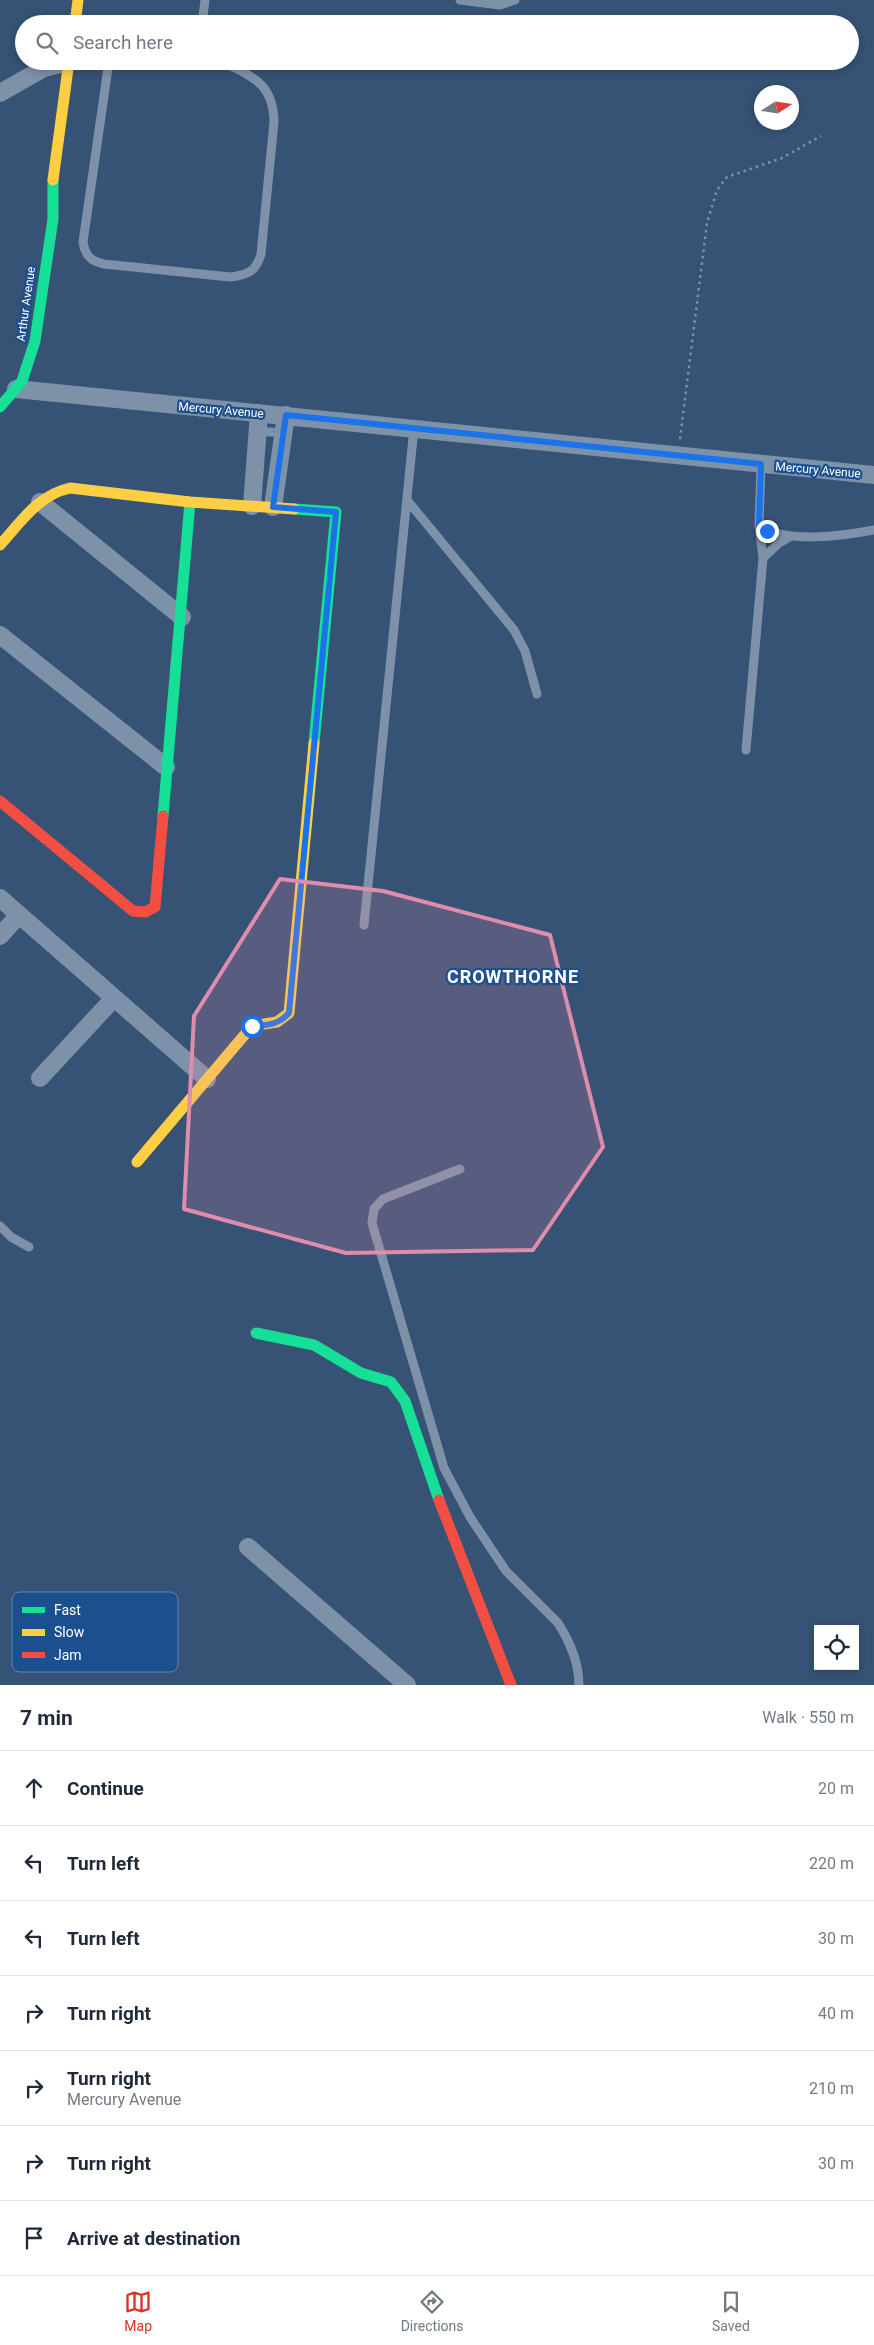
<!DOCTYPE html>
<meta charset="utf-8">
<style>
body{margin:0;font-family:Roboto,sans-serif;background:#f6f6f7;color:#1f2937}
.controls{position:absolute;right:15px;bottom:15px;display:grid;overflow:hidden;border-radius:0px;box-shadow:0 2px 8px #0003}
.controls button{width:45px;height:45px;display:grid;place-items:center;padding:0;border:0;border-bottom:1px solid #e0e1e3;background:#fff;color:#1f2937;font:25px sans-serif}
.compass{position:absolute;left:754px;top:85px;width:45px;height:45px;border-radius:50%;background:#fff;box-shadow:0 2px 8px #0003;rotate:78deg}
.stop{position:absolute;width:15px;height:15px;margin:-11px;border:4px solid #1a73e8;border-radius:50%;background:#fff}
.stop.end{background:#1a73e8;border-color:#fff;box-shadow:0 1px 5px #0008}
.list{margin:0;padding:0;list-style:none}
h2{display:flex;justify-content:space-between;align-items:center;height:65px;margin:0;padding:0 20px;font-size:21px}
h2 small{font-size:16px;font-weight:400;color:#747a83}
.list li{display:grid;grid-template-columns:32px 1fr auto;gap:15px;align-items:center;box-sizing:border-box;height:75px;padding:0 20px;border-top:1px solid #e0e1e3}
.list b{display:block;font-size:19px;white-space:nowrap}
.list p{margin:0;font-size:16px;white-space:nowrap;color:#747a83}
.list em{font-size:16px;font-style:normal;color:#747a83}
.icon{flex:none;width:28px;height:28px;fill:none;stroke:currentColor;stroke-width:2;stroke-linecap:round;stroke-linejoin:round}
.map{position:relative;flex:none;width:874px;height:1685px;overflow:hidden}
.search{position:absolute;background:#fff;box-shadow:0 2px 8px #0003;left:15px;right:15px;top:15px;height:55px;display:flex;align-items:center;gap:12px;box-sizing:border-box;padding:0 18px;border-radius:28px;color:#747a83;font-size:19px}
.sheet{height:590px;background:#fff}
nav{display:flex;justify-content:space-around;align-items:center;box-sizing:border-box;height:70px;border-top:1px solid #e0e1e3;background:#fff;font-size:14px;color:#747a83}
nav a{display:grid;justify-items:center;gap:2px}
nav .on{color:#d93025}
.map>svg:first-child{display:block}
</style>
<div class="map">
<svg width="874" height="1685" viewBox="0 0 874 1685">
<rect width="100%" height="100%" fill="#365274"/>
<g fill="none" stroke-linecap="round" stroke-linejoin="round">
<path stroke="#7d92a8" stroke-width="2.5" stroke-dasharray="2.5 4" stroke-linecap="butt" d="M680,439l27,-216 10,-33 10,-13 55,-19 39,-22"/>
<path stroke="#7d92a8" stroke-width="9" d="M460,0l40,5 15,-5
M202,24l3,-24
M109,61l-26,181c2,13 7,19 21,22l126,13c17,-2 26,-5 31,-23l13,-132c-1,-40 -22,-45 -53,-61
M257,431l26,2
M407,500l107,130 11,21 12,43
M759,525c25,19 85,11 115,5
M763,558l16,-15 12,-7
M746,750l17,-192 -4,-33 2,-61
M364,925l50,-497
M460,1169l-77,30 -9,10 -2,14 72,245 26,49 36,54 52,52c12,19 21,39 21,62
M0,1226l11,11 18,10"/>
<path stroke="#7d92a8" stroke-width="18" d="M0,93l44,-25 25,-6
M16,389l858,86
M40,502l142,115
M252,506l7,-93
M273,507l13,-92
M0,635l166,132
M0,898l207,181
M0,936l19,-21
M40,1078l74,-80
M248,1547l159,138"/>
<path stroke="#16e098" stroke-width="11" d="M0,407l22,-26 13,-40 18,-122v-39
M294,509l42,3 -22,231
M163,816l27,-314
M256,1333l58,12 47,28 30,9 14,19 34,99"/>
<path stroke="#ffcf43" stroke-width="11" d="M75,24l3,-24
M53,180l16,-119
M0,545c21,-23 38,-50 70,-57l120,14 104,7
M137,1162l115,-136 25,-4 12,-9 25,-270"/>
<path stroke="#f24e42" stroke-width="11" d="M0,801l133,110 12,1 10,-5 8,-91
M439,1500l72,185"/>
</g>
<g fill="none" stroke-linecap="round" stroke-linejoin="round">
<path stroke="#1a73e8" stroke-width="6" d="M252,1026c14,-1 27,-1 37,-13l47,-501 -63,-5 13,-92 475,49 -2,61 8,6"/>
</g>
<path fill="#e08cad" fill-opacity="0.2" stroke="#e08cad" stroke-width="4" stroke-linejoin="round" d="M280,879l103,12 167,44 53,212 -70,103 -187,3 -162,-44 10,-193z"/>
<g text-anchor="middle" dominant-baseline="central" stroke-width="4.5" stroke-linejoin="round" paint-order="stroke">
<g font-size="12" fill="#fff" stroke="#1b4f8f">
<text transform="translate(26 304) rotate(-82)">Arthur Avenue</text>
<text transform="translate(221 410) rotate(5)">Mercury Avenue</text>
<text transform="translate(818 470) rotate(5)">Mercury Avenue</text>
</g>
<g font-size="18" font-weight="bold" letter-spacing="1" fill="#fff" stroke="#1b4f8f">
<text x="513" y="976">CROWTHORNE</text>
</g>
</g>
<rect x="12" y="1592" width="166" height="80" rx="8" fill="#1b4f8f" stroke="#5f84b1" stroke-width="1"/>
<rect x="22" y="1607" width="23" height="6" fill="#16e098"/>
<rect x="22" y="1629" width="23" height="7" fill="#ffcf43"/>
<rect x="22" y="1652" width="23" height="6" fill="#f24e42"/>
<g font-size="14" fill="#fff">
<text x="54" y="1615">Fast</text>
<text x="54" y="1637">Slow</text>
<text x="54" y="1660">Jam</text>
</g>
</svg>
<div class="controls">
<button><svg class="icon" aria-label="locate" viewBox="0 0 24 24"><circle cx="12" cy="12" r="6"/><path d="M12 2v4M12 18v4M2 12h4M18 12h4"/></svg></button>
</div>
<svg class="compass" viewBox="-18 -18 36 36"><path d="M0-13l5 13h-10z" fill="#e53935"/><path d="M0 13l5-13h-10z" fill="#747a83"/></svg>
<div class="stop" style="left:252px;top:1026px"></div>
<div class="stop end" style="left:767px;top:531px"></div>
<div class="search"><svg class="icon" aria-label="search" viewBox="0 0 24 24"><circle cx="10" cy="10" r="6"/><path d="M15 15l6 6"/></svg>Search here</div>
</div>
<section class="sheet">
<h2>7 min<small>Walk · 550 m</small></h2>
<ul class="list">
<li><svg class="icon" aria-label="ahead" viewBox="0 0 24 24"><path d="M12 20V5M6 11l6-6 6 6"/></svg><div><b>Continue</b></div><em>20 m</em></li>
<li><svg class="icon" aria-label="left" viewBox="0 0 24 24"><path d="M17 20v-9H6M10 6l-5 5 5 5"/></svg><div><b>Turn left</b></div><em>220 m</em></li>
<li><svg class="icon" aria-label="left" viewBox="0 0 24 24"><path d="M17 20v-9H6M10 6l-5 5 5 5"/></svg><div><b>Turn left</b></div><em>30 m</em></li>
<li><svg class="icon" aria-label="right" viewBox="0 0 24 24"><path d="M7 20v-9h11M14 6l5 5-5 5"/></svg><div><b>Turn right</b></div><em>40 m</em></li>
<li><svg class="icon" aria-label="right" viewBox="0 0 24 24"><path d="M7 20v-9h11M14 6l5 5-5 5"/></svg><div><b>Turn right</b><p>Mercury Avenue</p></div><em>210 m</em></li>
<li><svg class="icon" aria-label="right" viewBox="0 0 24 24"><path d="M7 20v-9h11M14 6l5 5-5 5"/></svg><div><b>Turn right</b></div><em>30 m</em></li>
<li><svg class="icon" aria-label="arrive" viewBox="0 0 24 24"><path d="M6 21V4h12l-3 4 3 4H6"/></svg><div><b>Arrive at destination</b></div></li>
</ul>
</section>
<nav>
<a class="on"><svg class="icon" aria-label="map" viewBox="0 0 24 24"><path d="M3 6l6-2 6 2 6-2v14l-6 2-6-2-6 2zM9 4v14M15 6v14"/></svg>Map</a>
<a><svg class="icon" aria-label="directions" viewBox="0 0 24 24"><path d="M12 3l9 9-9 9-9-9zM9 14v-3h6M13 9l2 2-2 2"/></svg>Directions</a>
<a><svg class="icon" aria-label="saved" viewBox="0 0 24 24"><path d="M7 4h10v16l-5-4-5 4z"/></svg>Saved</a>
</nav>
